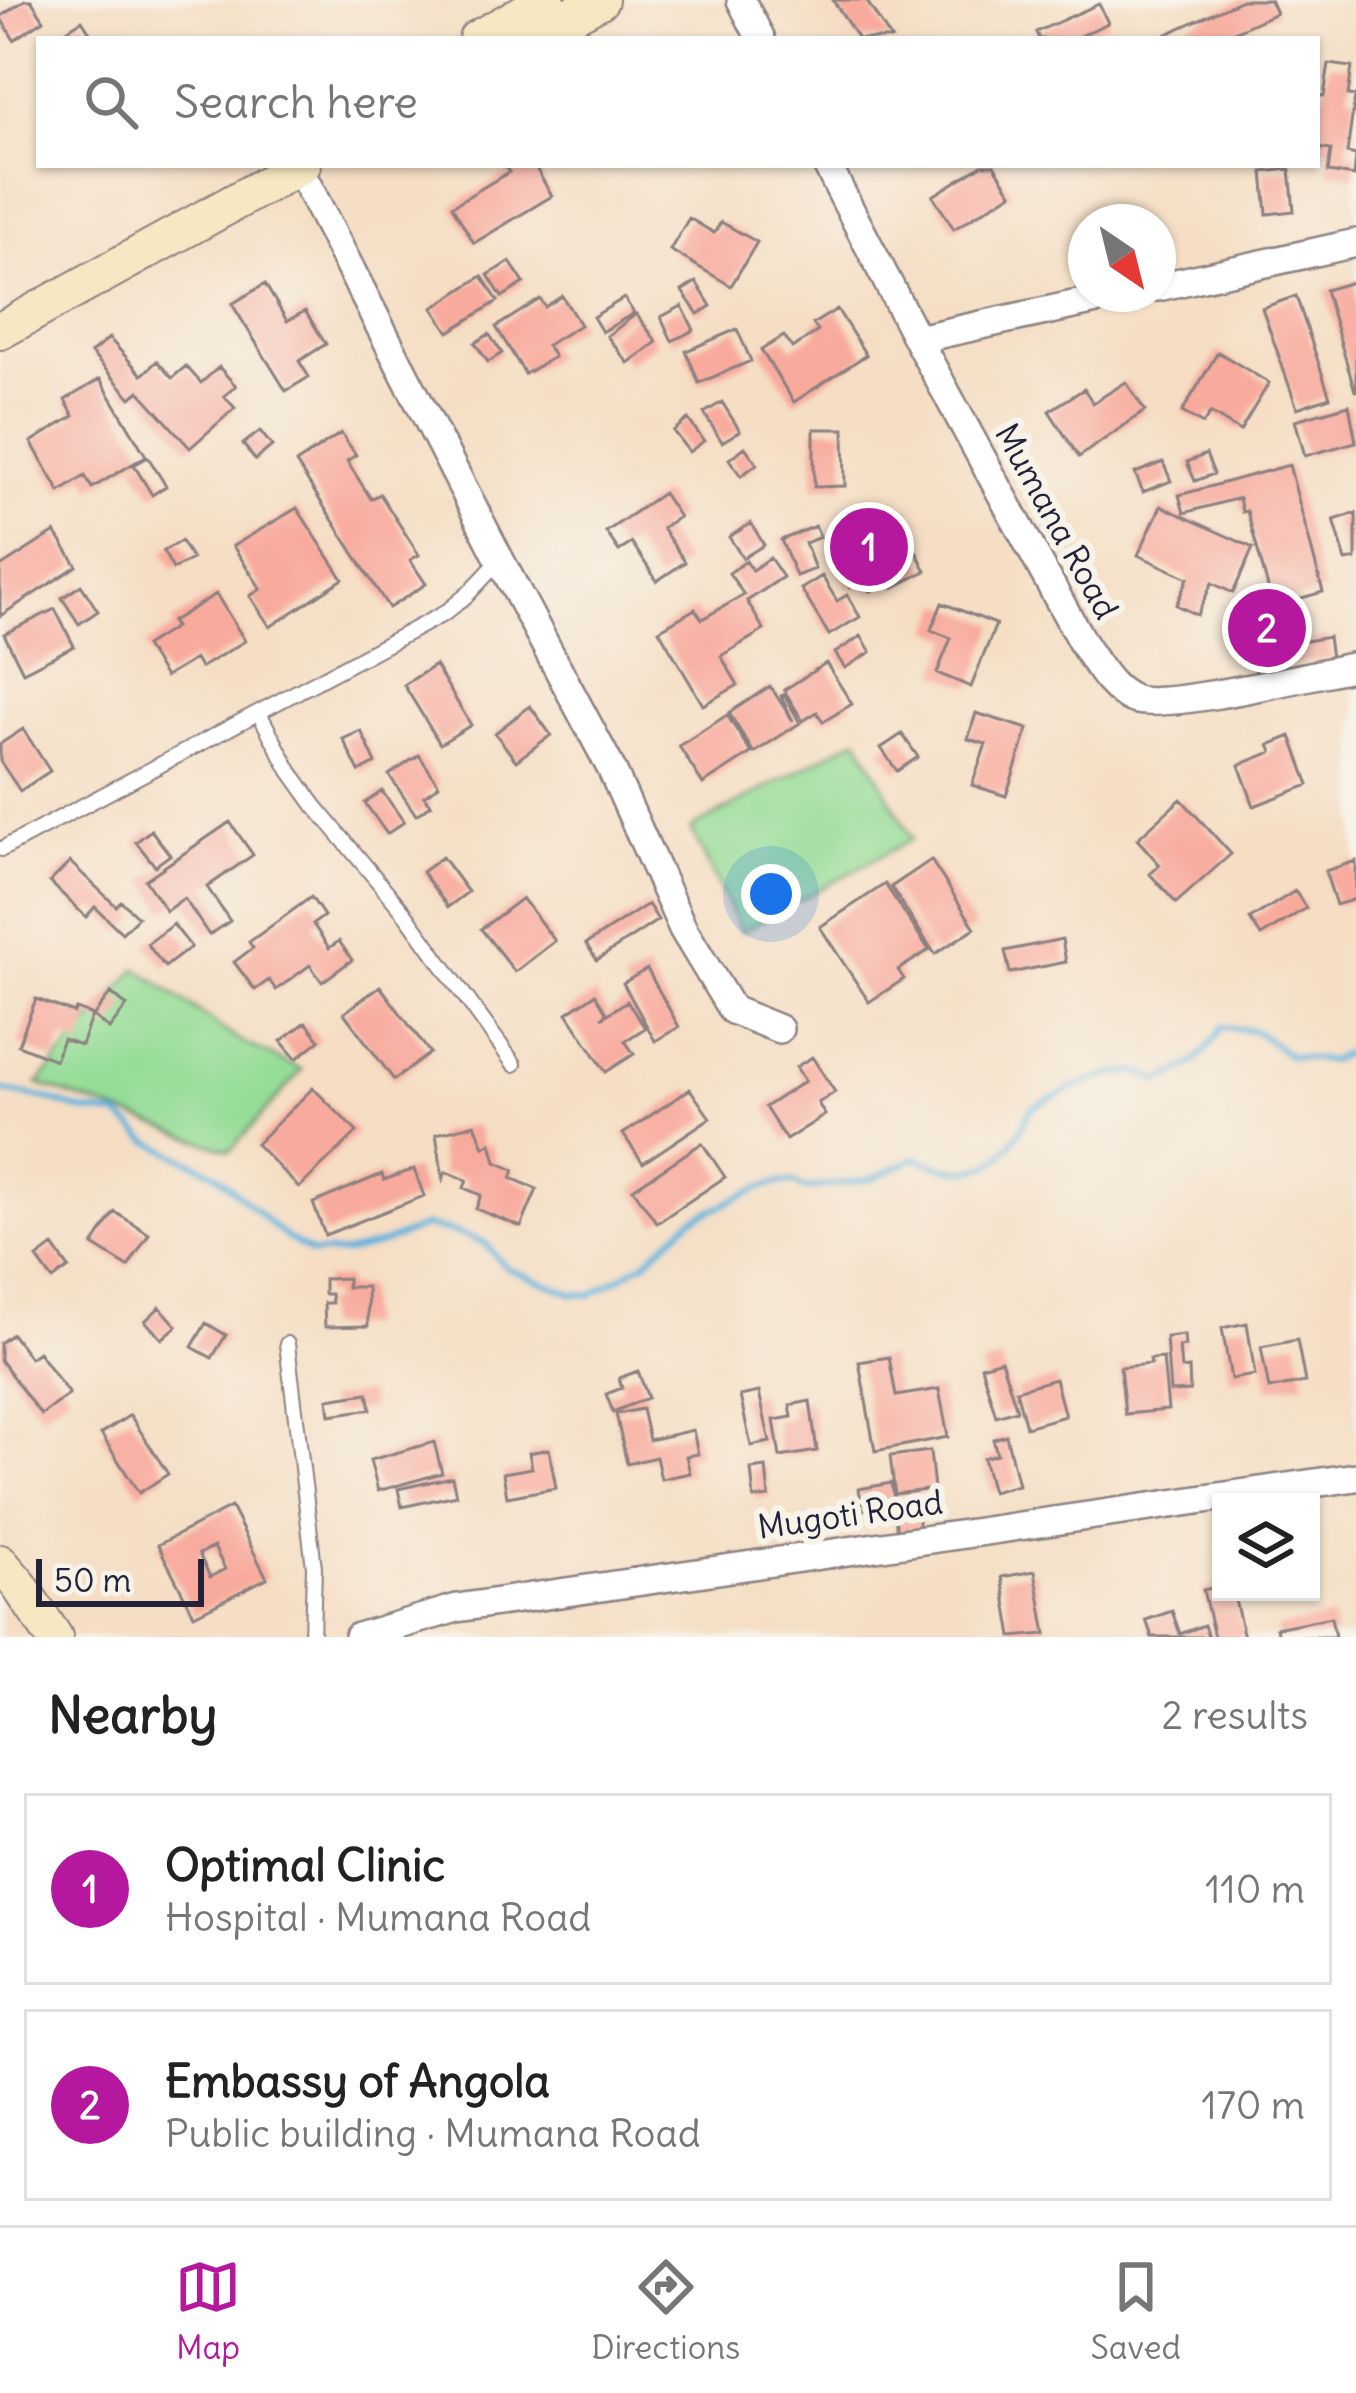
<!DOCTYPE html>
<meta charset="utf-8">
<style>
body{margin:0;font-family:Delius,sans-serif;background:#f2f2f2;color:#222}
.controls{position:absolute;right:36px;bottom:36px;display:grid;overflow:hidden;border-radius:0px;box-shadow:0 3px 9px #0004}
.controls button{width:108px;height:108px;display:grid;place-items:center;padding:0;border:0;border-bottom:3px solid #e0e0e0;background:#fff;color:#222;font:60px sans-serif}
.compass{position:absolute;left:1068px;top:204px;width:108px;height:108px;border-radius:50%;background:#fff;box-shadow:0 3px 9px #0004;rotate:145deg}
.scale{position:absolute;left:36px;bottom:30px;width:168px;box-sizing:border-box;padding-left:12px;border:6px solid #22223b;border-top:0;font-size:33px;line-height:42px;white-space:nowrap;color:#22223b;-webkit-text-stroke:9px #f7f3e8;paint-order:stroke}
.you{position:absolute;left:771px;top:894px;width:42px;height:42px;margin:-30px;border:9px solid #fff;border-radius:50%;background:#1a73e8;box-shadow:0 0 0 18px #1a73e833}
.badge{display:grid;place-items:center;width:78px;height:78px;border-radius:50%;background:#b5179e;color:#fff;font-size:39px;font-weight:700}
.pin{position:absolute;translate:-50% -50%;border:6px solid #fff;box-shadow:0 3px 12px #0006}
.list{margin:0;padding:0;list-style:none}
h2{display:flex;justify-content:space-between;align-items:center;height:156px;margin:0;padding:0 48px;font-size:51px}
h2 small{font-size:39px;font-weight:400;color:#767676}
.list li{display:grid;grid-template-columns:78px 1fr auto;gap:36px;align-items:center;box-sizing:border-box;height:192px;margin:0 24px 24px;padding:0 24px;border:3px solid #e0e0e0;border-radius:0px}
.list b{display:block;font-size:45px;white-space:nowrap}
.list p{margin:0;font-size:39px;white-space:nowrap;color:#767676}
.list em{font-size:39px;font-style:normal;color:#767676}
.icon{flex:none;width:66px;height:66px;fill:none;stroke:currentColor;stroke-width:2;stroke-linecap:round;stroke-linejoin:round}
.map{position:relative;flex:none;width:1356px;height:1637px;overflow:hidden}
.search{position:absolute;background:#fff;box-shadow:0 3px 9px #0004;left:36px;right:36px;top:36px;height:132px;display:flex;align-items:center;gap:30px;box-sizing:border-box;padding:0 42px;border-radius:0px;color:#767676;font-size:45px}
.sheet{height:588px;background:#fff}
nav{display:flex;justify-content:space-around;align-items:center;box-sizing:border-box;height:168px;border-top:3px solid #e0e0e0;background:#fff;font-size:33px;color:#767676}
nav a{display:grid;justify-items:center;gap:6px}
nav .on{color:#b5179e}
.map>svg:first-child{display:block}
</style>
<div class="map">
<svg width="1356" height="1637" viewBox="0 0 1356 1637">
<rect width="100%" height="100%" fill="#f7f3e8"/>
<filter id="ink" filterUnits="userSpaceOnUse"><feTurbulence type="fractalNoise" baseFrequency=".00833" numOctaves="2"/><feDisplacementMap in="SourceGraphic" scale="24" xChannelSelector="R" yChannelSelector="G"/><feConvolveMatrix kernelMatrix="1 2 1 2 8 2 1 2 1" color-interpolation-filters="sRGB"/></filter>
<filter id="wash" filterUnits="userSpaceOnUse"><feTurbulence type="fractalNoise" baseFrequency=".004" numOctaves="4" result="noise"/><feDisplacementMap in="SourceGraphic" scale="48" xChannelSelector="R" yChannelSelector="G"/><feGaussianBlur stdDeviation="2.7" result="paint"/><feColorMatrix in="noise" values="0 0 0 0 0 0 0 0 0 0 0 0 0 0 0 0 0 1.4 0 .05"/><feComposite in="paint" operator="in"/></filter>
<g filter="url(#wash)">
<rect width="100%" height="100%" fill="#f5dec4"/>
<path fill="#96dd97" stroke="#5c8069" stroke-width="3" d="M858,738l54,101 -171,93 -50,-103z
M137,968l101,72 64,30 -72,81 -192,-67z"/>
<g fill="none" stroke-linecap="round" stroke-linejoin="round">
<path stroke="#5fb3db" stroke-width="6" d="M0,1090l43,8 41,13 35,5 29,25 67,32 70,64 27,16h33l33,-8 47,-19 32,7 28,10 21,25 66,26 18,1 23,-13 32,-20 47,-43 63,-29 21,-7 17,-1 12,7 66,-10 45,-21c64,26 87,11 115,-50 28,-13 69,-35 101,-36 9,-1 18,5 27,9 33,-12 45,-24 63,-54l31,3 37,26 41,5 25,-14"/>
</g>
<g id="blocks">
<path fill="#f8aa9d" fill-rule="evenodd" d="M25,0h6l13,20 -30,20 -14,-23z
M833,0h33l25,39h-33z
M1242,0h28l6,13 -44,20 2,6h-64l-3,-5z
M1099,4l9,19 -35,16h-34l-3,-7z
M82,20l12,19h-41z
M1329,64l23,3 -4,28 7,1 -8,57 9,2 -2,21 -26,-4 3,-22 -14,-2v-53l7,1z
M504,165h30l18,31 -78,47 -22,-37 57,-34z
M982,165h12l18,28 -58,36 -21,-33z
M1290,169l4,42 -27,3 -4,-42z
M689,218l25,15 7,-11 36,20 -26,44 -61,-36z
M510,262l14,21 -22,14 -14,-22z
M482,276l16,25 -49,31 -16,-24z
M1356,281v110h-1l-30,-101z
M696,282l15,24 -13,8 -16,-23z
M265,284l22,37 18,-10 21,33 -27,17 10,16 -23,14 -54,-87z
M562,296l18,29 -33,20 7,12 -29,17 -29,-47 44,-28 5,8z
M1296,296l34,101 -33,11 -35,-100z
M624,298l10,15 -32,19 -9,-15z
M682,306l12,24 -22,11 -11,-24z
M837,309l29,46 -72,47 -33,-52 23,-14 8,12 26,-17 -5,-7z
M636,314l21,28 -29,21 -21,-27z
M737,329l14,32 -52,22 -13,-32z
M489,334l13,19 -14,9 -13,-19z
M109,338l33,37 15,-14 15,17 14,-12 15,17 18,-16 17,19 -12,10 11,12 -45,40 -51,-57 -8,7 -40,-45z
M1218,352l51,31 -29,48 -30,-18 -7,11 -21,-12z
M100,379l46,77 -54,32 -7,-12 -25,16 -29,-50 43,-26 -9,-16z
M1126,382l19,29 -66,46 -30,-46 35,-22 9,14z
M722,402l18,29 -18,11 -18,-29z
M1349,405l7,37 -51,14 -10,-36z
M688,419l16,22 -15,11 -16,-21z
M814,429h30l1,57 -31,1z
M260,431l12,15 -17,14 -12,-16z
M341,433l15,22 -9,6 24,38 9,-5 39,61 -9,5 16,24 -37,24 -93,-145z
M745,447l12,17 -16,12 -12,-17z
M1206,454l8,20 -19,7 -8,-19z
M148,457l18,29 -14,9 -18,-30z
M1163,462l8,19 -28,11 -8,-19z
M1289,465l34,127 -50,14 -26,-95 -5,1 -3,-14 -55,15 -5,-18z
M663,493l16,24 -17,11 23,34 -28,19 -25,-38 -13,8 -13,-19z
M1161,506l92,42 -20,45 -21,-10 -15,32 -21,-10 12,-27 -50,-23z
M297,508l46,71 -73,48 -20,-31 11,-7 -28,-43z
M1356,513v46l-10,2 -12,-41z
M900,519l26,52 -32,16 -3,-6 -20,10 -6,-11 -15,8 -8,-16 9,-4 -10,-20z
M751,523l13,22 -21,13 -14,-21z
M815,526l5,11 -15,6 10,26 -19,7 -15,-36z
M55,532l22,34 -77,50v-49z
M181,541l11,18 -19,10 -10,-18z
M770,558l13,19 -36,24 17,29 -43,26 17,29 -35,20 -44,-75 36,-21 7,10 42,-24 -15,-22 17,-12 6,9z
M822,576l15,25 10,-6 13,22 -31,18 -28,-46z
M81,585l17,26 -19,13 -17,-26z
M216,594l29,47 -45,27 -5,-9 -30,18 -20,-31 30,-19 -4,-5z
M942,603l54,21 -25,63 -34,-14 14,-35 -20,-8z
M55,609l19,37 -51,26 -19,-38z
M1289,613l4,20 -43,10 -5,-19z
M861,636l10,16 -26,16 -10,-15z
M1328,637l3,21 -75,14 -3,-21z
M826,663l26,41 -29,18 -6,-10 -14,9 -19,-31z
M435,665l36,60 -31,19 -36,-59z
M770,686l23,35 -12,-25 3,-2 16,29 -46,30 -25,-40z
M530,706l21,29 -35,26 -21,-28z
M976,713l52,16 -22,67 -34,-11 14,-41 -18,-5z
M727,715l24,38 -48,31 -24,-38z
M23,729l27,42 -30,20 -20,-30v-17z
M361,731l15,32 -17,9 -16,-33z
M902,734l16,23 -21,14 -16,-23z
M1291,736l18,49 -55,21 -15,-41 33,-13 -3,-7z
M419,755l20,30 -15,11 7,9 -15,10 -27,-40z
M382,791l22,31 -17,12 -22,-31z
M1181,799l50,55 -55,49 -26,-29 10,-9 -23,-26z
M230,822l23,33 -46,32 23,34 -21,14 -25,-37 -18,13 -21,-31z
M151,830l19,25 -15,11 -19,-24z
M442,857l26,35 -20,15 -26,-35z
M931,860l44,68 -40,26 -44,-67z
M1356,861v38l-20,6 -11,-34z
M70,862l46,44 5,-5 17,16 -16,16 -27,-26 -9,10 -36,-35z
M885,884l44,66 -31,20 6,9 -35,23 -49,-75z
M1295,891l11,17 -45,28 -11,-17z
M311,897l13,19 -11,8 16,24 10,-7 13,19 -30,22 -12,-17 -34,25 -7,-10 -14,10 -21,-28 19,-14 -4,-6z
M522,898l33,43 -40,31 -34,-43z
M648,904l10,16 -61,40 -11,-16z
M173,924l18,23 -26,20 -18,-23z
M1062,939l4,23 -56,11 -5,-22z
M647,969l32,58 -24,14 -32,-58z
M380,986l50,67 -36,27 -50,-67z
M111,993l16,13 -18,23 -16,-13z
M595,994l12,19 -5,5 25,-17 18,27 -20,13 9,13 -28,18 -39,-59z
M36,999l38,14 2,-4 16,6 -11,30 -18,-6 -8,21 -37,-15z
M306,1022l14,18 -24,19 -15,-18z
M812,1057l23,35 -17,11 7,12 -39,25 -21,-33 40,-26 -9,-14z
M313,1088l44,44 -58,56 -43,-44z
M690,1089l20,29 -67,45 -20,-29z
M475,1124l9,23 7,-4 5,19 18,8 -3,8 26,11 -16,38 -45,-18 5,-14 -17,-7 3,-8 -21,-8 -3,7 -7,-45z
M702,1143l23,34 -68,46 -24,-34z
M414,1169l10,27 -99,39 -12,-32 69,-29 2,6z
M115,1212l34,22 -21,33 -35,-22z
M53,1246l16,22 -16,12 -16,-22z
M347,1278v9h20l1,39 -43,1 -1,-24h8l-1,-9h-7v-15z
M160,1307l17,19 -15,13 -17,-18z
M206,1323l20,12 -14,23 -20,-11z
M1247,1323l8,52 -24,4 -9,-51z
M12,1334l18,24 8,-6 31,42 -28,21 -41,-55v-17z
M1184,1335l1,11 -6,1 2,22 8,-1 1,23 -20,1 -4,-55z
M1297,1340l8,42 -36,7 -8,-42z
M889,1357l7,39 43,-7 9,48 -73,14 -16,-89z
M1163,1358l5,52 -43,4 -5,-47 31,-3 -1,-5z
M1001,1360l16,50 -21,6 -15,-50z
M638,1371l10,27 -35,14 -7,-18 16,-6 -3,-10z
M1055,1379l10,37 -39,11 -10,-37z
M759,1392l11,50 -19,4 -11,-50z
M368,1393l3,16 -41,6 -2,-16z
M810,1401l7,50 -37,6 -6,-37 18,-3 -2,-12z
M642,1409l7,31 44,-10 5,24 -12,2 4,17 -29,6 -5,-22 -29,7 -11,-50z
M130,1415l38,59 -29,19 -38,-59z
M1006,1435l12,50 -26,7 -9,-34 14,-4 -4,-15z
M434,1442l8,31 -64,18 -8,-31z
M549,1449l7,39 -49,9 -4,-24 29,-5 -3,-15z
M930,1451l4,38 -39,5 -5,-38z
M766,1467l3,30 -15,2 -3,-30z
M452,1477l4,18 -54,12 -4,-18z
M891,1483l4,21 -32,6 -4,-21z
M231,1507l36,71 -73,37 -36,-70zM214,1547l11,22 -15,8 -11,-23z
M917,1508l2,26 -22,3 -2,-26z
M1035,1571l11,63 -34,3 -10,-60z
M1221,1586v6h12l11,45h-30l-11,-47z
M1172,1611l8,23 24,-9 4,12h-56l-6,-17z
M1331,1617l4,20h-57l-2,-9z"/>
</g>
</g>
<g filter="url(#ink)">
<use href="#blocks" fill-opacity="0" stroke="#8c8080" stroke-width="3"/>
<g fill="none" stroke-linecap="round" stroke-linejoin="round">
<defs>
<path id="lane" d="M259,713l31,58 25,35 92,110 107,148
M2,849l443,-236 23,-19 32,-34
M287,1344l27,223 -2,70"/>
<path id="street" d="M741,0l20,39
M297,165l203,395 111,208 72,161 49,81 47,19
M827,165l90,174 166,305c14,20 26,45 50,55 30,12 183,-25 223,-33
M1158,287l198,-44
M917,339l207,-45
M358,1637l99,-29 899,-131"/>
<path id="secondary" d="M477,39l70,-39
M527,39l73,-39
M0,331l302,-166
M0,1563l19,22 35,52"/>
</defs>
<use href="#lane" stroke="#8c8080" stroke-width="18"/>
<use href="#street" stroke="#8c8080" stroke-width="32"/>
<use href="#secondary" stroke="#8c8080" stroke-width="40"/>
<use href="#lane" stroke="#fff" stroke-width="14"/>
<use href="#street" stroke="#fff" stroke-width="27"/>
<use href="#secondary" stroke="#f7e8c3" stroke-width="36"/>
</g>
</g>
<g text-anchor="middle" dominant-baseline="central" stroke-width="12" stroke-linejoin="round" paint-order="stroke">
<g font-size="33" fill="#22223b" stroke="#f7f3e8">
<text transform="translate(1057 521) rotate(61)">Mumana Road</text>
<text transform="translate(850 1514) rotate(-8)">Mugoti Road</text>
</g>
</g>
</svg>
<div class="controls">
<button><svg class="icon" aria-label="layers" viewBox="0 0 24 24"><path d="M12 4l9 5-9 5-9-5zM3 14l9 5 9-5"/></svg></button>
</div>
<svg class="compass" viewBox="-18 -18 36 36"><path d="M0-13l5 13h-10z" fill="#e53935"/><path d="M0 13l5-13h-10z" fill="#767676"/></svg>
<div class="scale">50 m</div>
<div class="you"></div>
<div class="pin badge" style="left:869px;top:547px">1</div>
<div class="pin badge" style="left:1267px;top:628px">2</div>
<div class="search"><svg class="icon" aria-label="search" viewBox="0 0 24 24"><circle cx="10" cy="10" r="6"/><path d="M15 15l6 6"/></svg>Search here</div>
</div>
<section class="sheet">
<h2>Nearby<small>2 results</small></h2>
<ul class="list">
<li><span class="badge">1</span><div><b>Optimal Clinic</b><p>Hospital · Mumana Road</p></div><em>110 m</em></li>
<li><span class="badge">2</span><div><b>Embassy of Angola</b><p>Public building · Mumana Road</p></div><em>170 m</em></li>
</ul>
</section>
<nav>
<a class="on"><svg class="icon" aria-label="map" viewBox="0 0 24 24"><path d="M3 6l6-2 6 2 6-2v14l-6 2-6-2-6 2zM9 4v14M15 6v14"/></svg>Map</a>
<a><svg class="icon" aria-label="directions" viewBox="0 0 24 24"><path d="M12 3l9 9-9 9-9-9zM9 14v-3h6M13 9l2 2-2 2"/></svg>Directions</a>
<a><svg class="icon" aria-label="saved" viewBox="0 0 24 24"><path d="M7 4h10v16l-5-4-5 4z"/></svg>Saved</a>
</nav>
